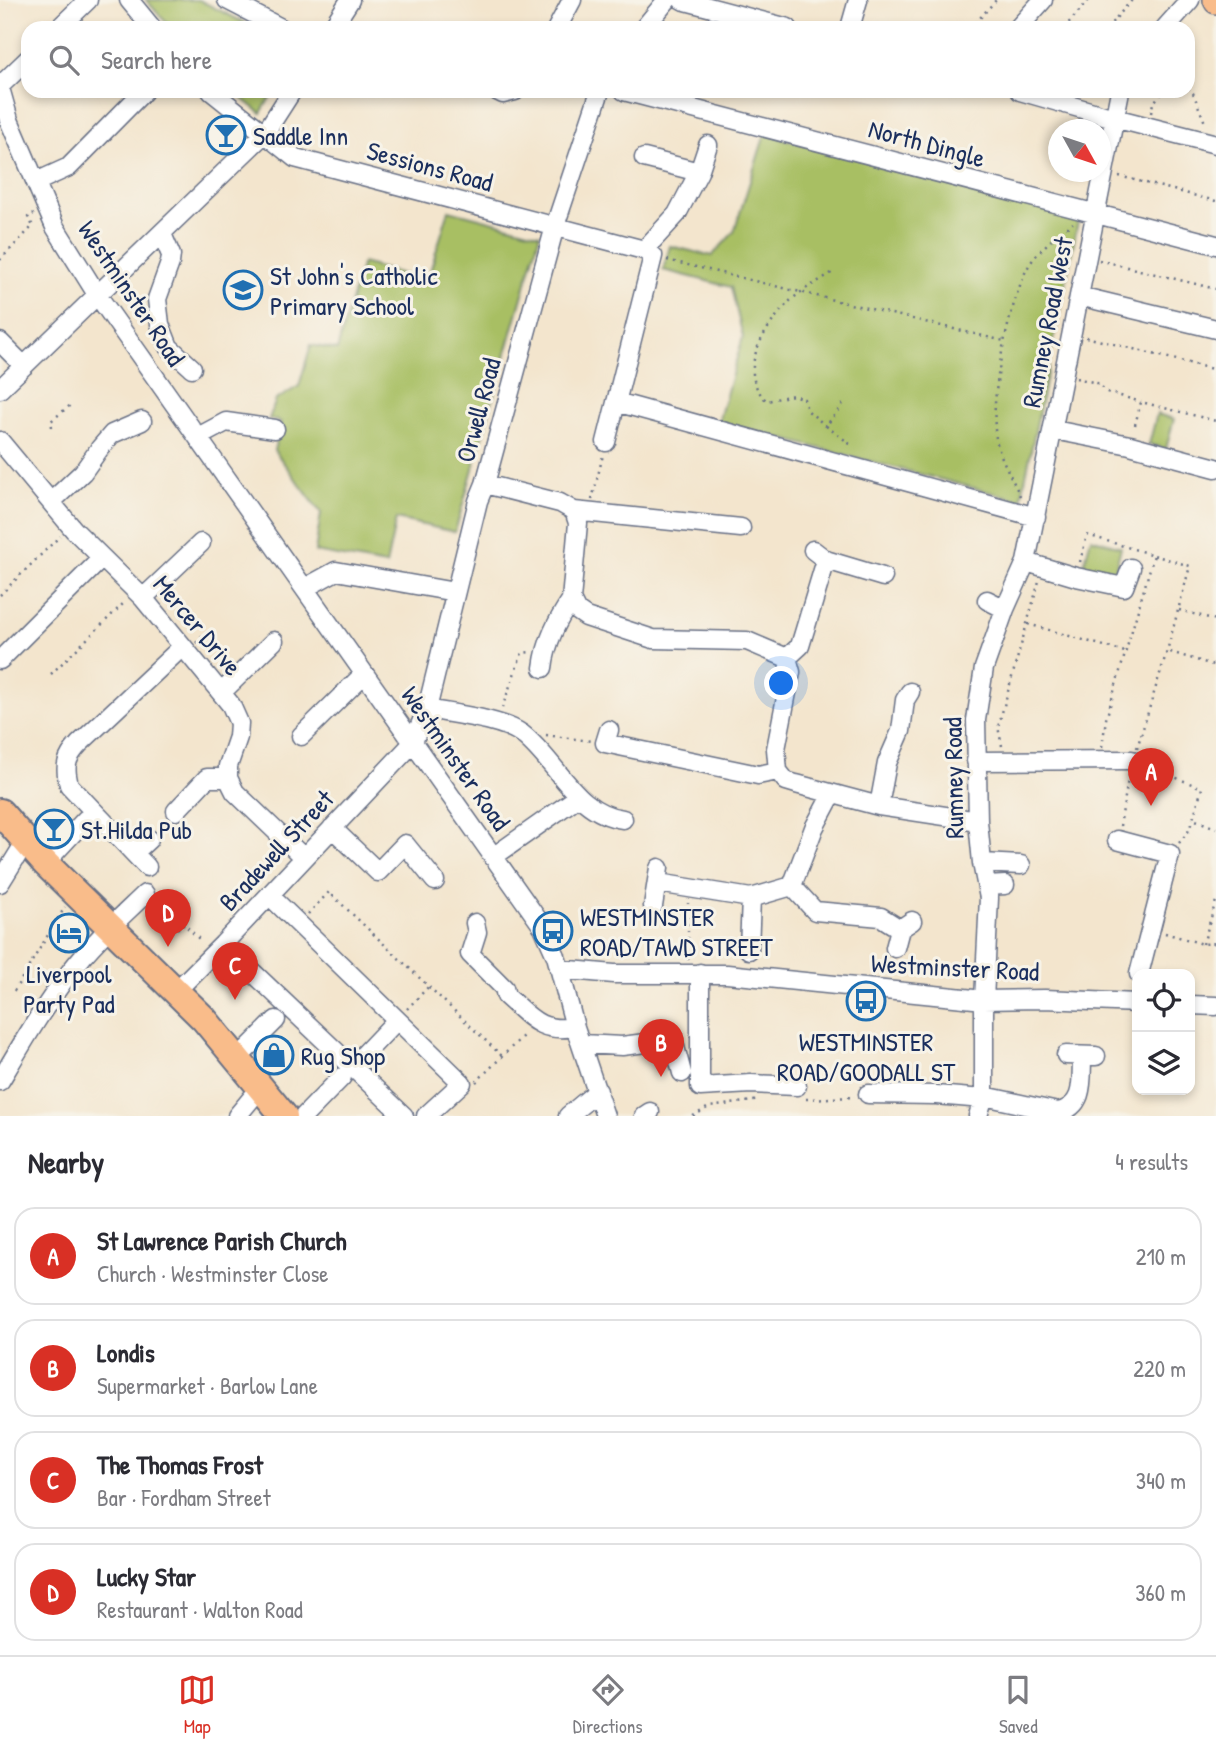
<!DOCTYPE html>
<meta charset="utf-8">
<style>
body{margin:0;font-family:"Patrick Hand",sans-serif;background:#f7f7f7;color:#2b2b33}
.controls{position:absolute;right:21px;bottom:21px;display:grid;overflow:hidden;border-radius:14px;box-shadow:0 4px 10px #0003}
.controls button{width:63px;height:63px;display:grid;place-items:center;padding:0;border:0;border-bottom:2px solid #e1e1e2;background:#fff;color:#2b2b33;font:35px sans-serif}
.compass{position:absolute;left:1048px;top:119px;width:63px;height:63px;border-radius:50%;background:#fff;box-shadow:0 4px 10px #0003;rotate:130deg}
.you{position:absolute;left:782px;top:684px;width:24px;height:24px;margin:-18px;border:5px solid #fff;border-radius:50%;background:#1a73e8;box-shadow:0 0 0 10px #1a73e833}
.badge{display:grid;place-items:center;width:46px;height:46px;border-radius:50%;background:#d93025;color:#fff;font-size:23px;font-weight:700}
.pin{position:absolute;translate:-50% -58px;filter:drop-shadow(0 2px 4px #0008)}
.pin::after{content:'';position:absolute;top:37px;width:24px;height:21px;background:inherit;clip-path:polygon(0 0,100% 0,50% 100%)}
.list{margin:0;padding:0;list-style:none}
h2{display:flex;justify-content:space-between;align-items:center;height:91px;margin:0;padding:0 28px;font-size:30px}
h2 small{font-size:23px;font-weight:400;color:#7c7c81}
.list li{display:grid;grid-template-columns:46px 1fr auto;gap:21px;align-items:center;box-sizing:border-box;height:98px;margin:0 14px 14px;padding:0 14px;border:2px solid #e1e1e2;border-radius:21px}
.list b{display:block;font-size:26px;white-space:nowrap}
.list p{margin:0;font-size:23px;white-space:nowrap;color:#7c7c81}
.list em{font-size:23px;font-style:normal;color:#7c7c81}
.icon{flex:none;width:38px;height:38px;fill:none;stroke:currentColor;stroke-width:2;stroke-linecap:round;stroke-linejoin:round}
.map{position:relative;flex:none;width:1216px;height:1116px;overflow:hidden}
.search{position:absolute;background:#fff;box-shadow:0 4px 10px #0003;left:21px;right:21px;top:21px;height:77px;display:flex;align-items:center;gap:18px;box-sizing:border-box;padding:0 24px;border-radius:21px;color:#7c7c81;font-size:26px}
.sheet{height:539px;background:#fff}
nav{display:flex;justify-content:space-around;align-items:center;box-sizing:border-box;height:98px;border-top:2px solid #e1e1e2;background:#fff;font-size:19px;color:#7c7c81}
nav a{display:grid;justify-items:center;gap:4px}
nav .on{color:#d93025}
.map>svg:first-child{display:block}
</style>
<div class="map">
<svg width="1216" height="1116" viewBox="0 0 1216 1116">
<rect width="100%" height="100%" fill="#f7f3e8"/>
<filter id="ink" filterUnits="userSpaceOnUse"><feTurbulence type="fractalNoise" baseFrequency=".0143" numOctaves="2"/><feDisplacementMap in="SourceGraphic" scale="14" xChannelSelector="R" yChannelSelector="G"/><feConvolveMatrix kernelMatrix="1 2 1 2 8 2 1 2 1" color-interpolation-filters="sRGB"/></filter>
<filter id="wash" filterUnits="userSpaceOnUse"><feTurbulence type="fractalNoise" baseFrequency=".00686" numOctaves="4" result="noise"/><feDisplacementMap in="SourceGraphic" scale="28" xChannelSelector="R" yChannelSelector="G"/><feGaussianBlur stdDeviation="1.57" result="paint"/><feColorMatrix in="noise" values="0 0 0 0 0 0 0 0 0 0 0 0 0 0 0 0 0 1.4 0 .05"/><feComposite in="paint" operator="in"/></filter>
<g filter="url(#wash)">
<rect width="100%" height="100%" fill="#f3e5cd"/>
<path fill="#a8bf64" stroke="#627761" stroke-width="2" d="M146,0h53l50,25 -2,3h-76z
M233,91h41l-13,22z
M765,134l314,83 -58,283 -303,-78 25,-85 -12,-50 -68,-17 7,-24 42,10 22,-24z
M449,210l91,24 -85,298 -59,-13 -10,46 -71,-13 6,-39 -47,-63 7,-28 -12,-3 7,-19 23,-14 12,-41 26,5 25,-87 65,18z
M1157,414l17,5 -8,30 -17,-5z
M1091,538l30,9 -6,24 -4,3 -28,-6z"/>
</g>
<g filter="url(#ink)">
<g fill="none" stroke-linecap="round" stroke-linejoin="round">
<defs>
<path id="minor" d="M129,0l23,28
M227,0l54,28
M682,0l106,28
M59,28l29,-28
M332,28l18,-28
M557,28l15,-28
M644,28l23,-28
M850,28l8,-28
M1018,28l25,-28
M1165,28l25,-28
M0,86l28,-27
M0,88l9,32 46,107 43,69 445,631 13,29 19,71 30,89
M211,91l84,67 349,92 9,6 -47,186
M497,91l6,3 12,-3
M624,91l592,154
M1020,91l94,27 102,26
M644,158l55,14
M36,182l33,-15 75,-76
M162,234l9,21 -1,8 -13,36 3,25 9,23 23,21
M644,250l33,-36 22,-42 9,-27
M1079,296l137,33
M0,342l24,24
M0,389l265,-256 27,-42
M616,402l420,115
M1054,430l76,15 86,23
M198,437l28,-15 49,7
M0,441l74,89 69,68 88,107 8,18 -1,14 -10,29v12l7,14 69,66
M485,484l75,19 14,8 4,12 -7,77 5,10 10,7 67,22 94,2 40,17 4,14 -15,77 2,22
M52,501l31,-29 17,-24 12,-14 30,-13
M574,511l167,17
M826,560l57,17
M1026,562l50,15 48,10 7,-19
M305,588l31,-17 119,21
M143,598l58,-55
M987,600l18,9
M787,658l13,-12 26,-86 -13,-10
M0,660l102,-102
M543,668c3,-26 14,-47 28,-68
M222,692l52,-51
M427,709c25,5 75,10 95,25 35,27 54,80 101,85
M609,730l-4,13 153,32 20,-4 8,10 10,3 83,22 99,15
M301,736l63,-62
M976,761l156,-1
M879,806l8,-43 14,-32 4,-31 5,-8
M176,811l31,-33h21
M332,828l46,44 27,-28 30,37
M1117,840l53,14 -31,120
M134,853l15,-14
M493,857l85,-60
M45,863l41,-44
M982,863l39,2
M147,867l-78,-82c-5,-19 -3,-27 10,-41l103,-97
M0,883l26,-42
M658,883l93,15 41,-12 22,-58 18,-34
M792,886l23,25 66,6 19,12
M987,886l18,-1
M269,895l193,188 -36,33
M653,906l6,-38
M475,923l2,9 -7,22 34,34 2,8c25,22 34,37 69,31
M223,944l181,172
M895,948l5,-19 12,-8
M749,950l2,-52
M559,969l55,5h113l257,26 61,-1 92,4
M700,973v114l51,-3 46,2
M176,991l47,-47 189,-200 15,-35 51,-208 7,-17 70,-258 45,-135
M1190,1005l26,1
M582,1044l40,2 47,-6 5,3 8,30
M1066,1055l30,1
M238,1058l38,-38
M352,1067l44,-46
M0,1081c22,-37 44,-75 70,-109 22,-29 49,-53 75,-78
M868,1094l68,1 47,4
M984,1096l74,16c28,-5 23,-34 24,-56
M237,1116l24,-29
M304,1116l38,-39
M568,1116l30,-25
M644,1116l6,-4
M978,1116l6,-20v-96l5,-102 -7,-35 -4,-42 -2,-101 8,-52 21,-59 21,-47 94,-471"/>
<path id="major" d="M1215,0l1,2"/>
<path id="highway" d="M0,812l45,51 159,156 80,97"/>
</defs>
<use href="#minor" stroke="#676f85" stroke-width="21"/>
<use href="#major" stroke="#676f85" stroke-width="26"/>
<use href="#highway" stroke="#676f85" stroke-width="30"/>
<path stroke="#676f85" stroke-width="2.5" stroke-dasharray="2 5" stroke-linecap="butt" d="M971,28l25,-28
M1064,28l25,-28
M1107,28l25,-28
M1188,88l5,5 13,32
M1151,113l2,-10 11,-12
M1119,176l97,25
M0,260l33,-34 -5,-9 6,-3
M667,260l337,81
M1099,260l117,29
M1086,337l130,33
M1076,378l21,5 10,9 34,10
M843,404l-17,22 23,17 -2,6
M1135,425l6,-23 75,19
M826,426l-19,-16 -3,-11 -11,-4 -26,6c-32,-29 -3,-72 20,-97 12,-13 31,-22 46,-32
M52,427l-1,-6 22,-18
M1020,496c-7,-16 -17,-33 -22,-49 -12,-39 10,-136 27,-174 9,-20 30,-37 48,-50
M592,500l11,-45
M1080,562l7,-27 103,31 -23,85
M0,595l60,-59
M1179,610l37,10
M1028,624l97,28
M196,643l10,-10
M51,674l75,-73
M502,708l20,-55 8,-1
M546,735l45,6
M1002,746l-4,-19 41,-146
M1102,747l4,-28 48,-164
M1137,748l30,-97 49,15
M1144,765l58,23 -9,31 23,9
M1120,826l9,-52
M1179,843l9,-11 5,-13
M308,914l21,-22 174,165
M167,918l12,11 5,-5 18,18
M1165,933l38,11 13,-1
M1203,944l13,-43
M688,960v-57
M893,976l1,-14
M14,991l51,-84
M407,1009l22,-23
M1137,1025v3
M476,1082l50,-49
M806,1099l49,-2
M693,1116l16,-9 51,-7"/>
<use href="#minor" stroke="#fff" stroke-width="18"/>
<use href="#major" stroke="#f9bc8a" stroke-width="23"/>
<use href="#highway" stroke="#f9bc8a" stroke-width="26"/>
</g>
</g>
<defs>
<symbol id="bar-ring" viewBox="-11 -11 22 22"><circle r="9.5" fill="#f7f3e8" stroke="#1f6fb2" stroke-width="1.5"/><path d="M-6-5H6L.8 .8V4.5H3.5V6h-7V4.5H-.8V.8Z" fill="#1f6fb2"/></symbol>
<symbol id="school-ring" viewBox="-11 -11 22 22"><circle r="9.5" fill="#f7f3e8" stroke="#1f6fb2" stroke-width="1.5"/><path d="M0-5L7-2L0 1L-7-2ZM-4 1L0 2.5L4 1V4Q0 6-4 4Z" fill="#1f6fb2"/></symbol>
<symbol id="bus-ring" viewBox="-11 -11 22 22"><circle r="9.5" fill="#f7f3e8" stroke="#1f6fb2" stroke-width="1.5"/><path d="M-5-6H5V4H4V6H2V4H-2V6H-4V4H-5ZM-3.5-4V0h7V-4ZM-3.5 1.2v1.5H-2V1.2ZM2 1.2v1.5H3.5V1.2Z" fill="#1f6fb2"/></symbol>
<symbol id="hotel-ring" viewBox="-11 -11 22 22"><circle r="9.5" fill="#f7f3e8" stroke="#1f6fb2" stroke-width="1.5"/><path d="M-6-4.5h1.5V1H6V5H4.5V3h-9V5H-6ZM-4 0a1.8 1.8 0 1 1 3.6 0ZM.5 0V-2.5h3Q6-2.5 6 0Z" fill="#1f6fb2"/></symbol>
<symbol id="shop-ring" viewBox="-11 -11 22 22"><circle r="9.5" fill="#f7f3e8" stroke="#1f6fb2" stroke-width="1.5"/><path d="M-5-2.5h2.3a2.7 3.5 0 0 1 5.4 0H5L5.5 6h-11ZM-1.5-2.5h3a1.5 2.3 0 0 0-3 0Z" fill="#1f6fb2"/></symbol>
</defs>
<g fill-rule="evenodd">
<use href="#bar-ring" x="204" y="113" width="44" height="44"/>
<use href="#school-ring" x="221" y="268" width="44" height="44"/>
<use href="#bar-ring" x="32" y="807" width="44" height="44"/>
<use href="#bus-ring" x="531" y="909" width="44" height="44"/>
<use href="#hotel-ring" x="47" y="911" width="44" height="44"/>
<use href="#bus-ring" x="844" y="979" width="44" height="44"/>
<use href="#shop-ring" x="252" y="1033" width="44" height="44"/>
</g>
<g text-anchor="middle" dominant-baseline="central" stroke-width="6" stroke-linejoin="round" paint-order="stroke">
<g font-size="26" fill="#1b2f5e" stroke="#f7f3e8" text-anchor="start">
<text x="253" y="135">Saddle Inn</text>
<text x="270" y="275">St John's Catholic<tspan x="270" dy="30">Primary School</tspan></text>
<text x="81" y="829">St.Hilda Pub</text>
<text x="580" y="916">WESTMINSTER<tspan x="580" dy="30">ROAD/TAWD STREET</tspan></text>
<text x="69" y="973" text-anchor="middle">Liverpool<tspan x="69" dy="30">Party Pad</tspan></text>
<text x="866" y="1041" text-anchor="middle">WESTMINSTER<tspan x="866" dy="30">ROAD/GOODALL ST</tspan></text>
<text x="301" y="1055">Rug Shop</text>
</g>
<g font-size="26" fill="#1b2f5e" stroke="#f7f3e8">
<text transform="translate(927 143) rotate(15)">North Dingle</text>
<text transform="translate(430 166) rotate(15)">Sessions Road</text>
<text transform="translate(132 293) rotate(56)">Westminster Road</text>
<text transform="translate(1047 322) rotate(-79)">Rumney Road West</text>
<text transform="translate(478 410) rotate(-75)">Orwell Road</text>
<text transform="translate(198 625) rotate(50)">Mercer Drive</text>
<text transform="translate(456 758) rotate(55)">Westminster Road</text>
<text transform="translate(953 778) rotate(-91)">Rumney Road</text>
<text transform="translate(276 850) rotate(-47)">Bradewell Street</text>
<text transform="translate(955 967) rotate(3)">Westminster Road</text>
</g>
</g>
</svg>
<div class="controls">
<button><svg class="icon" aria-label="locate" viewBox="0 0 24 24"><circle cx="12" cy="12" r="6"/><path d="M12 2v4M12 18v4M2 12h4M18 12h4"/></svg></button>
<button><svg class="icon" aria-label="layers" viewBox="0 0 24 24"><path d="M12 4l9 5-9 5-9-5zM3 14l9 5 9-5"/></svg></button>
</div>
<svg class="compass" viewBox="-18 -18 36 36"><path d="M0-13l5 13h-10z" fill="#e53935"/><path d="M0 13l5-13h-10z" fill="#7c7c81"/></svg>
<div class="you"></div>
<div class="pin badge" style="left:1151px;top:806px">A</div>
<div class="pin badge" style="left:661px;top:1077px">B</div>
<div class="pin badge" style="left:235px;top:1000px">C</div>
<div class="pin badge" style="left:168px;top:947px">D</div>
<div class="search"><svg class="icon" aria-label="search" viewBox="0 0 24 24"><circle cx="10" cy="10" r="6"/><path d="M15 15l6 6"/></svg>Search here</div>
</div>
<section class="sheet">
<h2>Nearby<small>4 results</small></h2>
<ul class="list">
<li><span class="badge">A</span><div><b>St Lawrence Parish Church</b><p>Church · Westminster Close</p></div><em>210 m</em></li>
<li><span class="badge">B</span><div><b>Londis</b><p>Supermarket · Barlow Lane</p></div><em>220 m</em></li>
<li><span class="badge">C</span><div><b>The Thomas Frost</b><p>Bar · Fordham Street</p></div><em>340 m</em></li>
<li><span class="badge">D</span><div><b>Lucky Star</b><p>Restaurant · Walton Road</p></div><em>360 m</em></li>
</ul>
</section>
<nav>
<a class="on"><svg class="icon" aria-label="map" viewBox="0 0 24 24"><path d="M3 6l6-2 6 2 6-2v14l-6 2-6-2-6 2zM9 4v14M15 6v14"/></svg>Map</a>
<a><svg class="icon" aria-label="directions" viewBox="0 0 24 24"><path d="M12 3l9 9-9 9-9-9zM9 14v-3h6M13 9l2 2-2 2"/></svg>Directions</a>
<a><svg class="icon" aria-label="saved" viewBox="0 0 24 24"><path d="M7 4h10v16l-5-4-5 4z"/></svg>Saved</a>
</nav>
